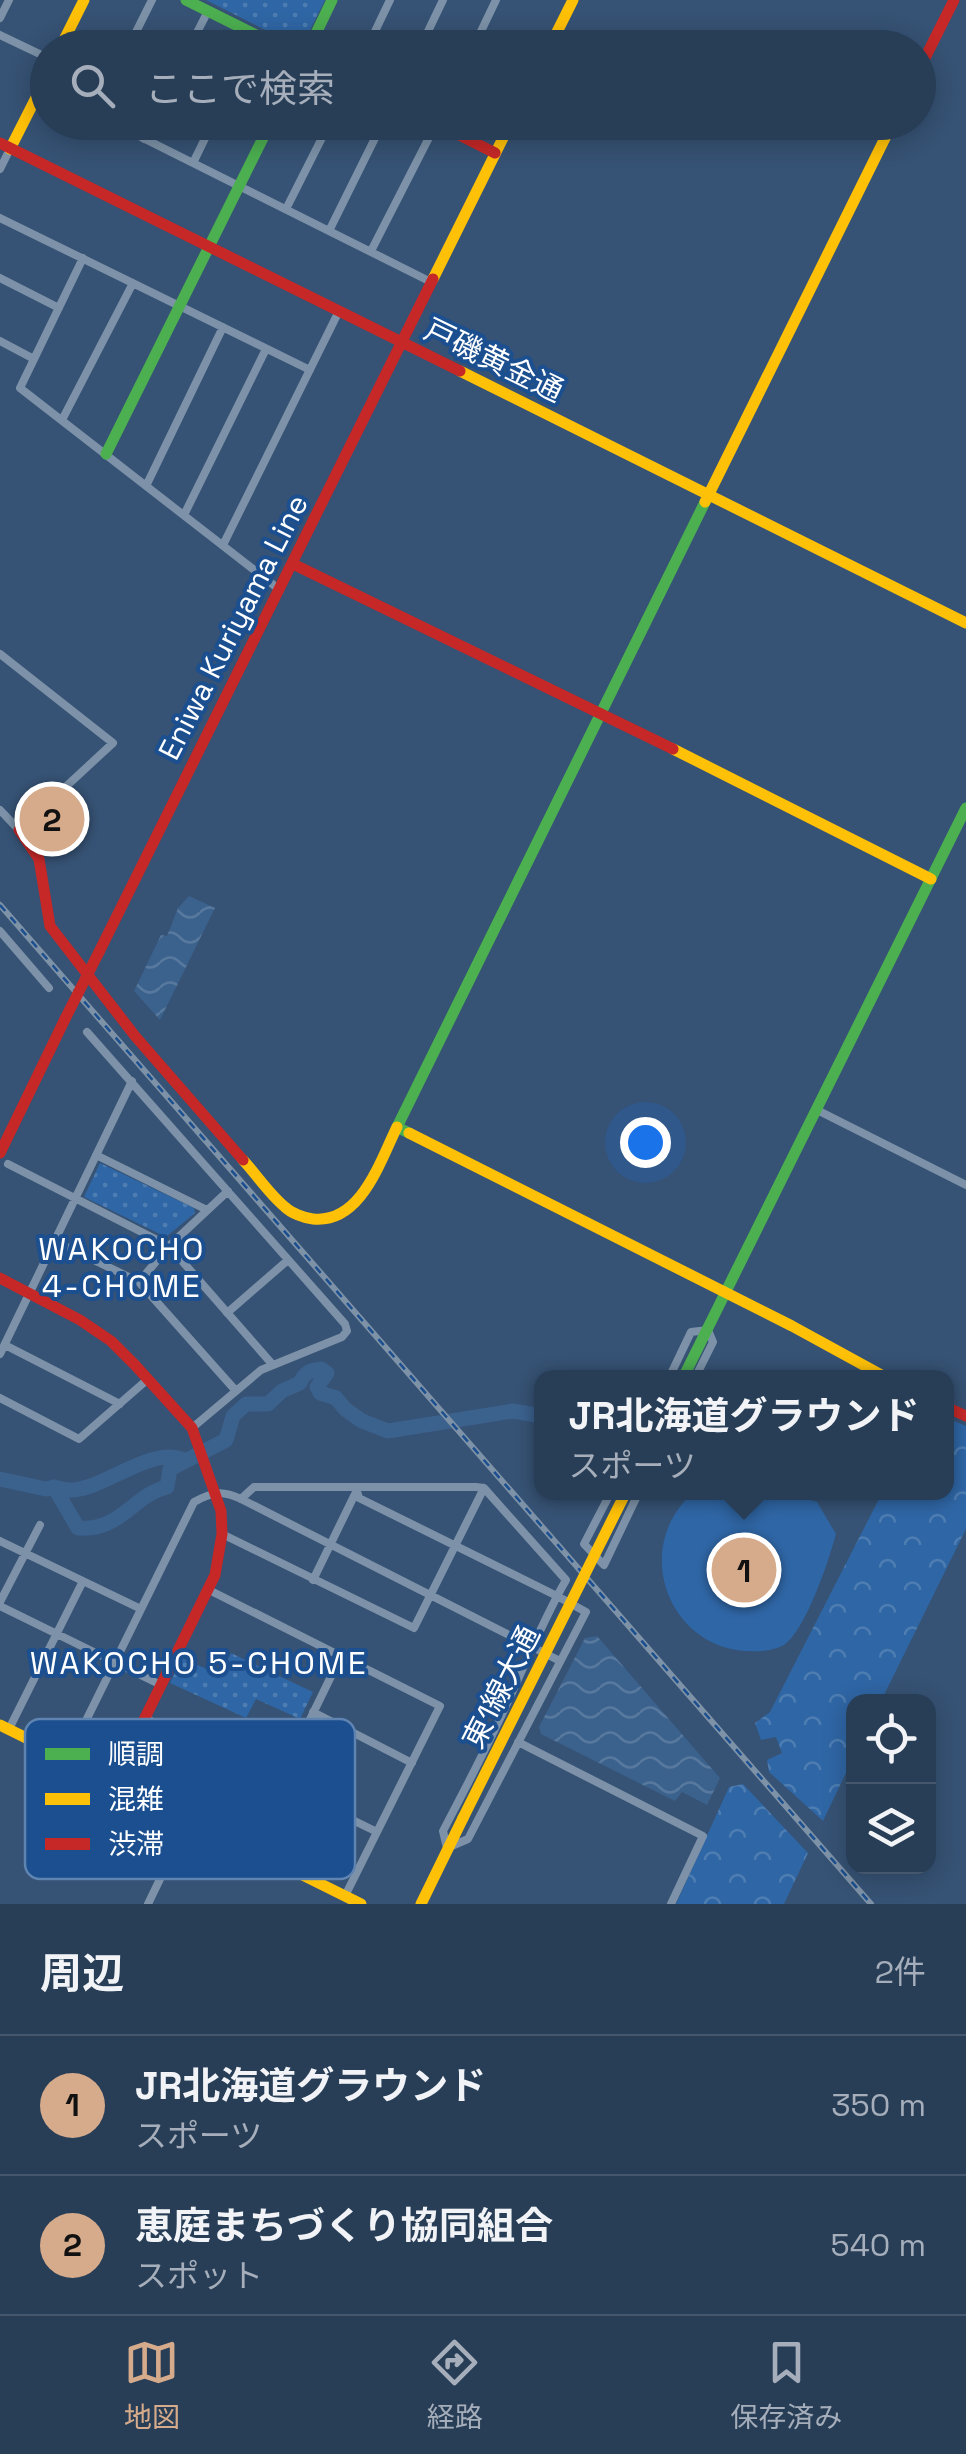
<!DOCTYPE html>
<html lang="ja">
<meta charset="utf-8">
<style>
body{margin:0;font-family:"Space Grotesk","Noto Sans JP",sans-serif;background:#30455d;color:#f1f3f6}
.controls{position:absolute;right:30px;bottom:30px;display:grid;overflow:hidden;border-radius:20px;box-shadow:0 5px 25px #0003}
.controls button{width:90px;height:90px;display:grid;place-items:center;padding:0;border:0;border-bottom:2px solid #44576d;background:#283e57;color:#f1f3f6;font:50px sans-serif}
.you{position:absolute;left:645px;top:1142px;width:35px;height:35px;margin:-25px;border:8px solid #fff;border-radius:50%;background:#1a73e8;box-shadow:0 0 0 15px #1a73e833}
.badge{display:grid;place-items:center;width:65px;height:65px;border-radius:50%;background:#d6ab8b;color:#111;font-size:32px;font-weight:700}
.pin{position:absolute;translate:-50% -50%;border:5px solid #fff;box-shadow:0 2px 10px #0006}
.popup{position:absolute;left:534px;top:1370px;width:420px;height:130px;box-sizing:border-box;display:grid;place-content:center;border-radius:20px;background:#283e57;filter:drop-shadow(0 2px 8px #0005);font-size:32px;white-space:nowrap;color:#a5aeba}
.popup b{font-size:38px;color:#f1f3f6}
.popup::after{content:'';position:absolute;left:50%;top:100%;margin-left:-20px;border:20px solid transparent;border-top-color:#283e57}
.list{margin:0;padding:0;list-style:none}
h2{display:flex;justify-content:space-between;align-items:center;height:130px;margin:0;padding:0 40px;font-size:42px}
h2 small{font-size:32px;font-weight:400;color:#a5aeba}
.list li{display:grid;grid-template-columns:65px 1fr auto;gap:30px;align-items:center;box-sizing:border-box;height:140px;padding:0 40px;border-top:2px solid #44576d}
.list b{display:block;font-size:38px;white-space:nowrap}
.list p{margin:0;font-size:32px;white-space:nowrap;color:#a5aeba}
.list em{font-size:32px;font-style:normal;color:#a5aeba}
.icon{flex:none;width:55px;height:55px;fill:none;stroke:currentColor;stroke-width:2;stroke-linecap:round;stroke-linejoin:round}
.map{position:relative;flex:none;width:966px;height:1904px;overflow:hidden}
.search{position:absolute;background:#283e57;box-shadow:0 5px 25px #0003;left:30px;right:30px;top:30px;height:110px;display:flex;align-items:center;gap:25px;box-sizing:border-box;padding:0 35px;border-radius:55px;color:#a5aeba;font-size:38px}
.sheet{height:410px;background:#283e57}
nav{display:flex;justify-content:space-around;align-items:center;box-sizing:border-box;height:140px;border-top:2px solid #44576d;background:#283e57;font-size:28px;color:#a5aeba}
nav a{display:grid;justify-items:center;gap:5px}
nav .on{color:#d6ab8b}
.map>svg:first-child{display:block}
</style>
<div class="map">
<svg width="966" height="1904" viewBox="0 0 966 1904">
<defs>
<pattern id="forest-crowns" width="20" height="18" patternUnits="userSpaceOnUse" patternTransform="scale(2.5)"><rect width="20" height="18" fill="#2f66a5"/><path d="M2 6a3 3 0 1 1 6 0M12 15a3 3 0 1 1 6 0" fill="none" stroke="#4e7db2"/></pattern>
<pattern id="park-dots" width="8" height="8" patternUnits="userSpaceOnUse" patternTransform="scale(2.5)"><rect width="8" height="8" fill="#2f66a5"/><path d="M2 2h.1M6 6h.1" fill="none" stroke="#4e7db2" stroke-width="1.8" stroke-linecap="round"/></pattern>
<pattern id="water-waves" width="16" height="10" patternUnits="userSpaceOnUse" patternTransform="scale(2.5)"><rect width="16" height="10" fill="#3b618d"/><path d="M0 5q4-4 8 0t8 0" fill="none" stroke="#58799e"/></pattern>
</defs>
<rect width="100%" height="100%" fill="#365274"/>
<path fill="#2f66a5" d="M695,1493h91l31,9 19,32c-7,26 -30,96 -52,111 -10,6 -26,7 -38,6 -64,-3 -103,-73 -75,-130 6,-11 13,-22 24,-28z"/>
<path fill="url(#forest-crowns)" d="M947,1418l19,8v103l-85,172 -27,1 -1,56 -30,63 -54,-49 -2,-12 15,-7 -6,-16 -15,3 -6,-17 15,-11 112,-219 64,-1z
M743,1784l65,69 -24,51h-108l53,-117z"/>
<path fill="url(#park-dots)" d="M206,0h119l-24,48z
M100,1163l94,45 1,5 -29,24 -82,-40z
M231,1653l82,39 -13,27 -44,-20 -10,19 -76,-35 12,-25 38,17z"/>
<path fill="url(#water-waves)" d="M189,896l26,12 -55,112 -26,-29 27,-56 6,1 11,-28z
M597,1636l123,142 -13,27 -25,-13 -7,9 -134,-67 -2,-7 46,-89z"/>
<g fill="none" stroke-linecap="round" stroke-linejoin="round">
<path stroke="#3b618d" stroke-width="15" d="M0,1479l46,10 8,-2 24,41c42,4 55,-33 89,-41l3,-18 56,-29 7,-24 13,-12h22l14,-13 18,-8c4,-10 10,-13 21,-14l6,4 -10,14 3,6 16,5 9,11 17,12 26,10 125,-20 29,5
M54,1487c5,1 10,3 16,3 32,1 81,-45 114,-30"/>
<path stroke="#7d92a8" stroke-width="8" d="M0,18l9,-18
M0,35l48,23
M128,48l24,-48
M189,48l19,-37
M367,48l23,-48
M420,48l23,-48
M473,48l23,-48
M111,122l320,160
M144,139l8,-17
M193,163l20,-41
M0,169l10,-20
M286,209l44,-87
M0,218l310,152
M329,231l54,-109
M371,251l66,-129
M83,258l-63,130 260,202
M0,278l59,30
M0,341l34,18
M62,420l71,-137
M147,484l76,-157
M184,515l82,-166
M223,545l116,-234
M0,654l113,89 -94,87 -19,-20
M0,931l49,57
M87,1032l258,292 2,7 -5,6 -81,33 -69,58
M817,1110l149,75
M96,1155l111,55
M8,1164l161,82 103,118
M55,1241l84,41 97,109
M139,1282l30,-36 59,-55
M227,1313l61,-53
M5,1345l115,59
M0,1354l132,-273
M669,1378l22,-46 17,-2 5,12 -18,36
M0,1398l79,41 69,-60
M611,1492l-27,52 20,21 35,-73
M241,1499l13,-12h222l8,1 82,92c-27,47 -46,98 -70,147 -17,35 -35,70 -53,104l4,17 21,-9 118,-227 -29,-16 -198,-98 -3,-10
M222,1534l192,94 70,-140
M0,1541l141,68
M313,1580l42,-86
M209,1590l231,116 -95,190
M0,1602l40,-77
M0,1606l161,79
M313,1712l99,51
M145,1718l232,114
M9,1729l74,-148
M518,1742l185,94 -32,68
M67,1759l127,-257c18,-10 28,-12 47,-3l319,162
M278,1785l63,-129
M148,1904l41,-85"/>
<path stroke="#4caf50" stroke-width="11" d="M186,0l96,48
M309,48l23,-48
M106,454l165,-332
M409,1133l-12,-6 308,-625
M683,1378l283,-570"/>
<path stroke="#ffc107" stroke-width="11" d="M60,48l24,-48
M549,48l24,-48
M10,149l38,-75
M433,279l78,-157
M460,371l506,252
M705,502l188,-380
M673,749l258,130
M409,1133l383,193 95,52
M243,1160c14,15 26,34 42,47 6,6 19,11 28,12 48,5 67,-58 84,-92
M0,1725l361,179
M421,1904l42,-86"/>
<path stroke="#c62828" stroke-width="11" d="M918,72l36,-72
M434,122l61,31
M0,143l460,228
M293,564l380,185
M19,830l20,29 11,67 85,110 108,124
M99,952l334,-673
M0,1153l65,-134
M0,1278l80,42 31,21 24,24 57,63 29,83 1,23 -7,41 -101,206
M946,1407l20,9"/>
<defs>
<path id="rail" d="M0,905l871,999"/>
</defs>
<use href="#rail" stroke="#7e92a7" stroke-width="6"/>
<use href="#rail" stroke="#1b4f8f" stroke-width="2.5" stroke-dasharray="8" stroke-linecap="butt"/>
<path stroke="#ffc107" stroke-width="11" d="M463,1818l163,-326"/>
<path stroke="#c62828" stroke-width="11" d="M65,1019l34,-67"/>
</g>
<g text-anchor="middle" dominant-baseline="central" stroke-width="8" stroke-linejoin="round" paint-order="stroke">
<g font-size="30" fill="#fff" stroke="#1b4f8f">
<text transform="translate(494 360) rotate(26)">戸磯黄金通</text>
<text transform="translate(233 627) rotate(-63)">Eniwa Kuriyama Line</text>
<text transform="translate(501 1687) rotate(-63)">東1線大通</text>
</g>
<g font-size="32" letter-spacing="2.5" fill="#fff" stroke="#1b4f8f">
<text x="122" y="1249">WAKOCHO<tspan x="122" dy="37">4-CHOME</tspan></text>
<text x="199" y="1663">WAKOCHO 5-CHOME</text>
</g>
</g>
<rect x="25" y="1719" width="330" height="160" rx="15" fill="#1b4f8f" stroke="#5f84b1" stroke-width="2.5"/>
<rect x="45" y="1748" width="45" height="12" fill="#4caf50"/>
<rect x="45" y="1793" width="45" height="12" fill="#ffc107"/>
<rect x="45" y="1838" width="45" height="12" fill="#c62828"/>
<g font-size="28" fill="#fff">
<text x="108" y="1764">順調</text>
<text x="108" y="1809">混雑</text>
<text x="108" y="1854">渋滞</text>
</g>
</svg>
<div class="controls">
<button><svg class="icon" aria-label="locate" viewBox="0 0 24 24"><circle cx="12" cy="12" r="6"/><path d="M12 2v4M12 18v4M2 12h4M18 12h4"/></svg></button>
<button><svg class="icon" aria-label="layers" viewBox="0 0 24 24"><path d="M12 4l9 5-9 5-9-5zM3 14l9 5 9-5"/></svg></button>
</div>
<div class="you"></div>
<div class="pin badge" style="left:744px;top:1570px">1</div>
<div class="popup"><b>JR北海道グラウンド</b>スポーツ</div>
<div class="pin badge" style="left:52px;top:819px">2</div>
<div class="search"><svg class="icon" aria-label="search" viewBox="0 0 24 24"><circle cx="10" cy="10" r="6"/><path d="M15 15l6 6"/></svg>ここで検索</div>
</div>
<section class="sheet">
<h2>周辺<small>2件</small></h2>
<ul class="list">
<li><span class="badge">1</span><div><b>JR北海道グラウンド</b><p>スポーツ</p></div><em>350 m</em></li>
<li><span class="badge">2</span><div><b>恵庭まちづくり協同組合</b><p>スポット</p></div><em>540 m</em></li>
</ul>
</section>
<nav>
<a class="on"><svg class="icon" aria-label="map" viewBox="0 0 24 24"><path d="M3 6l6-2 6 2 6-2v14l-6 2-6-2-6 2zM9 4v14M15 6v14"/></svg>地図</a>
<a><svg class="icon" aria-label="directions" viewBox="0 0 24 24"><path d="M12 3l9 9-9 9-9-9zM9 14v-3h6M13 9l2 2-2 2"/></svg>経路</a>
<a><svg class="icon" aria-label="saved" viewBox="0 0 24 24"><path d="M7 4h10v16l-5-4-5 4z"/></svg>保存済み</a>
</nav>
